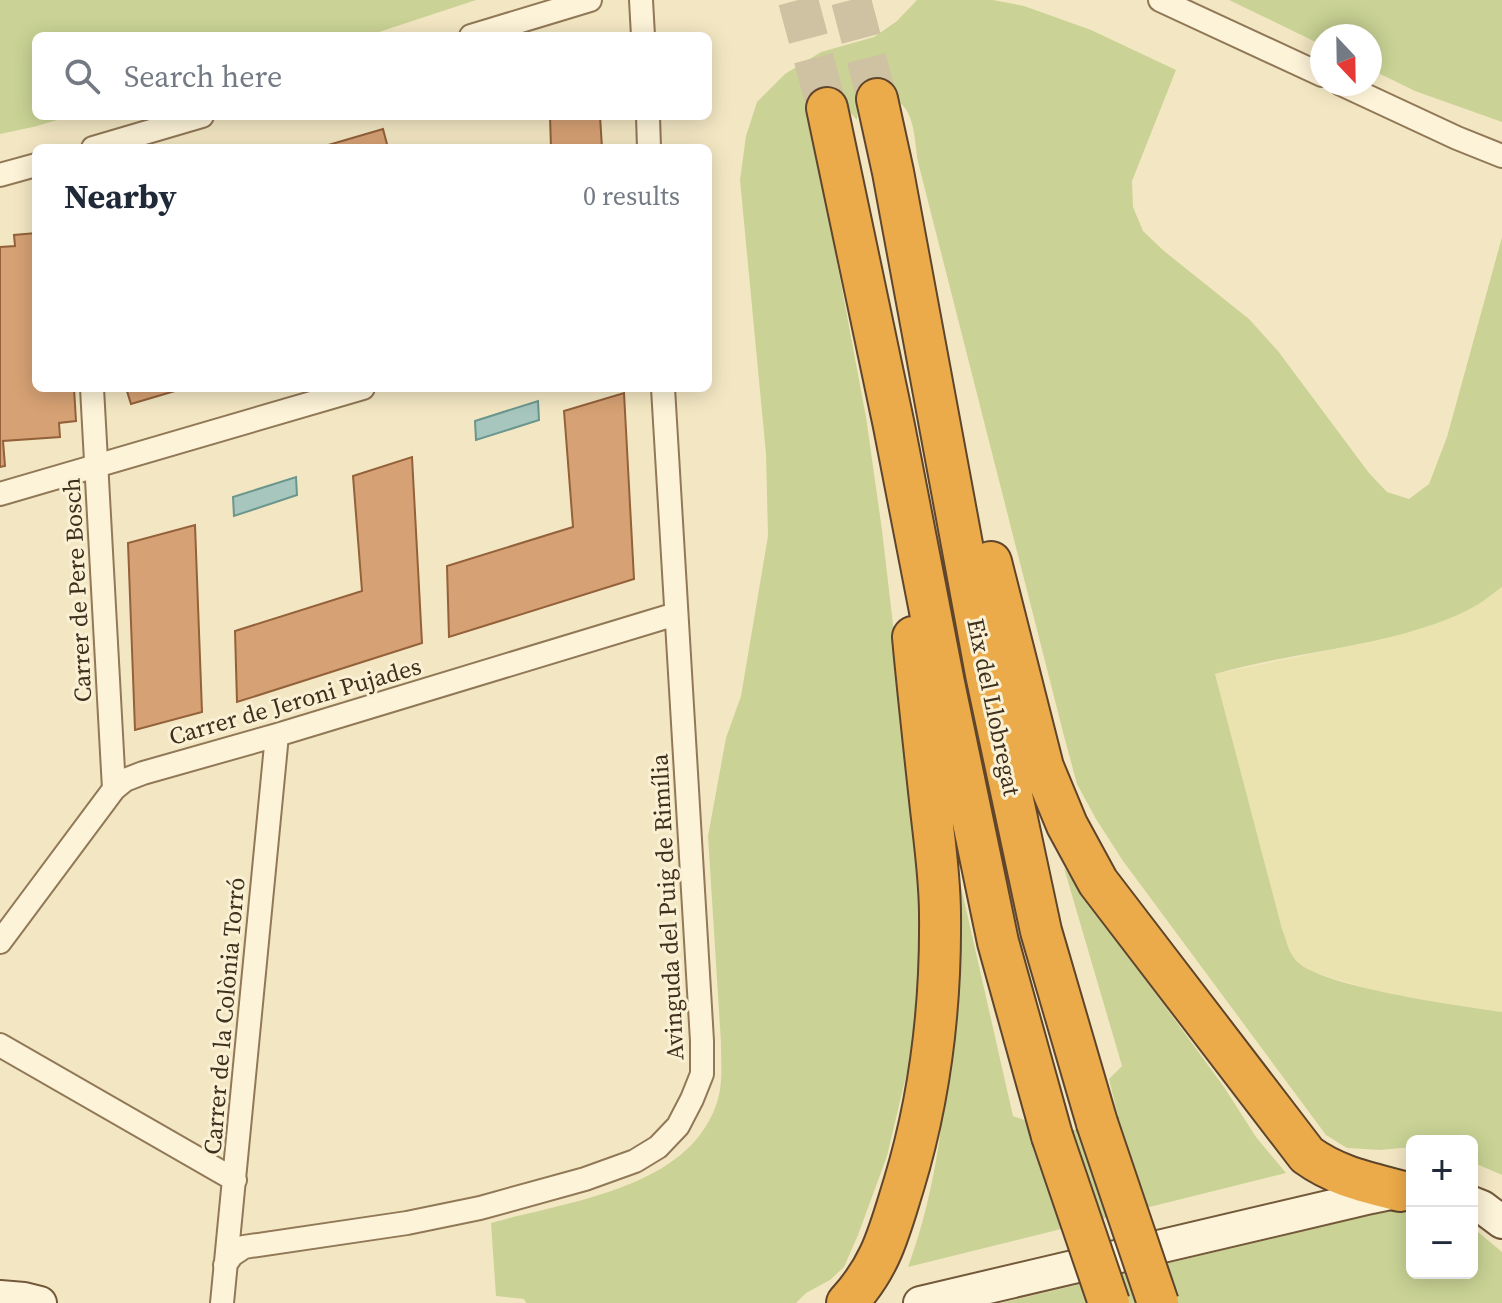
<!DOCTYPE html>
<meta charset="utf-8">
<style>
body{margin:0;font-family:"Source Serif 4",serif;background:#f6f6f7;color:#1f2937}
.controls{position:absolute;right:24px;bottom:24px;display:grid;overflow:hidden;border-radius:12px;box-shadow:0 4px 20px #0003}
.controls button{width:72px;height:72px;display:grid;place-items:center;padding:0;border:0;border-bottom:2px solid #e0e1e3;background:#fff;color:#1f2937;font:40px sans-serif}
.compass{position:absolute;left:1310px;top:24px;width:72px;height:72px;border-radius:50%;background:#fff;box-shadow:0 4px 20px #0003;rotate:158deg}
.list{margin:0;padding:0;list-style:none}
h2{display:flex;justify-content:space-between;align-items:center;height:104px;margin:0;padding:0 32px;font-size:34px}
h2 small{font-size:26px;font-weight:400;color:#747a83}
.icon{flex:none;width:44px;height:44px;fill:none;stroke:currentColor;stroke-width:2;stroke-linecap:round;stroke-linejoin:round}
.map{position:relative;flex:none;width:1502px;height:1303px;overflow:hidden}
.search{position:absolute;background:#fff;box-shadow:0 4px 20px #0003;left:32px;top:32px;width:680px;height:88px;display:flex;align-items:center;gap:20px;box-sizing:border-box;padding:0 28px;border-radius:12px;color:#747a83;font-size:30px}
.panel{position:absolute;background:#fff;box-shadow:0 4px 20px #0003;left:32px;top:144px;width:680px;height:248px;border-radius:12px}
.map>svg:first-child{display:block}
</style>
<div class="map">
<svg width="1502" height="1303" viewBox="0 0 1502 1303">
<rect width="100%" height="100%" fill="#f3e7c3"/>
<path fill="#eae3af" d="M1502,587v425l-120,-19 -69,-21 -19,-12 -12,-31 -67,-255 169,-35 85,-29z"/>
<path fill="#cad395" d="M0,0h476l-109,36h-331v80h35l-38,11 -33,7z
M917,0h76l31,6 67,24 85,40 -44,111 1,26 10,24 21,20 85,68 29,32 91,122 18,19 22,7 20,-15 18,-47 55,-200v350c-11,8 -23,18 -36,24 -78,37 -168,39 -251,63l67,255c4,9 6,21 12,29 19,29 170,48 208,54v163l-30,-13v-21h-60v6l-32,3 -33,-2 -21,-13 -203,-274 -27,-42 -19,-35 -13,-48 -146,-574c-4,-22 -2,-60 -31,-65 -6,-1 -13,0 -19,0l-10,10 -1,13 -10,-11 -31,41 50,267 16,113 31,266 9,98 -5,136 -30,126 -29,79 -14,32 -14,13 -24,13 -10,10h-270l-2,-4 -28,-3 -5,-73c77,-22 201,-34 227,-124 5,-18 3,-37 3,-56l-13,-207 18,-98 15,-42 27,-160 -2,-82 -26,-274 6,-44 11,-34 28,-28 36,-22 53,-15 23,-16z
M1229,0h273v122l-87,-31 -45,-22v-33h-48v9z
M954,856l59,260 14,5 8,21 83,-26 -9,-37 13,-13 -58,-198 160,219 32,50 30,36 -378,94c48,-130 42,-274 46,-411z
M1412,1209v64h60v-46l30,25v51h-501l386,-92z"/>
<path fill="#a6c6be" stroke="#6b968d" stroke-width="2" d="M538,401l1,19 -63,20 -1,-19z
M296,477l1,18 -63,21 -1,-19z"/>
<path fill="#d6a174" stroke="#93613a" stroke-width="2" d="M550,116h50l2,32h-51z
M383,129l5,19h-70z
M36,233v155h38l2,33 -17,2 1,14 -57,4 2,25 -5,1v-220l15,-1 -1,-11z
M126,388h59l-54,16z
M624,393l10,186 -185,58 -2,-71 126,-39 -9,-116z
M412,457l10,186 -185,59 -2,-71 127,-40 -9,-115z
M195,525l7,187 -67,18 -7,-187z"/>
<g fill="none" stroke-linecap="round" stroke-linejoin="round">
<path stroke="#cfc2a2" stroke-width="40" stroke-dasharray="40 20" stroke-linecap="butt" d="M798,0l29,108
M851,0l26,99"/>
<defs>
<path id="street" d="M641,0l2,36
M1160,0l162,75
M471,36l119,-36
M1341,84l116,54 45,18
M648,116l1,32
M93,148l109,-32
M0,175l36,-10
M92,388l22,401
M0,494l363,-106
M0,942l114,-153 11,-9 18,-7 134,-38 399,-121
M0,1045l235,135
M225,1265l7,-10 12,-8 163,-24 73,-15 105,-29 50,-18 23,-14 20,-21 14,-27 10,-25v-33l-39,-653
M222,1303l55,-568"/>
<path id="secondary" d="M1472,1203l10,4 20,15
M0,1297l24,2 16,4
M920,1303l451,-106 29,-6"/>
<path id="highway" d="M877,99l16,73 93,502 55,257 56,192
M827,108l67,318 50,257 54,259 54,194
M991,562l52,205 24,58 31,57 209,273c29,21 59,27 93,36
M847,1303c35,-38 42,-71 57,-119 26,-86 37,-179 36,-269 0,-39 -6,-77 -10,-115 -6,-55 -12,-109 -17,-163"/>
</defs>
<use href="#street" stroke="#917857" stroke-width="26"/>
<use href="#secondary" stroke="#73593a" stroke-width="36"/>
<use href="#highway" stroke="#5e452c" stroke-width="44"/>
<use href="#street" stroke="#fdf3d8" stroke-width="22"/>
<use href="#secondary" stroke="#fdf3d8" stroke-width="32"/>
<use href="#highway" stroke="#ecab4a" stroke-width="40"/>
<defs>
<path id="highway-bridge" d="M1097,1123l61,180
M1052,1136l57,167"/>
</defs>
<use href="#highway-bridge" stroke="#5e452c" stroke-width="44" stroke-linecap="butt"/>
<use href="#highway-bridge" stroke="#ecab4a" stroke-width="40"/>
</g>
<g text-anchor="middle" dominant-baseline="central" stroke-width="6" stroke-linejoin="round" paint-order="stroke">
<g font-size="24" fill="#3f2f1d" stroke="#faf0d4">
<text transform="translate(77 590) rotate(-93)">Carrer de Pere Bosch</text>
<text transform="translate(295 701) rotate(-16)">Carrer de Jeroni Pujades</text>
<text transform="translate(994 707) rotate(78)">Eix del Llobregat</text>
<text transform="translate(667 907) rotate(-93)">Avinguda del Puig de Rimília</text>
<text transform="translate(224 1016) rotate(-85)">Carrer de la Colònia Torró</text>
</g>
</g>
</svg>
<div class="controls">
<button>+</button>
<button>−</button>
</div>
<svg class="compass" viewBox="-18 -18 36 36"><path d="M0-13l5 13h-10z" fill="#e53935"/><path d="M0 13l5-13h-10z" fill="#747a83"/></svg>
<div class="search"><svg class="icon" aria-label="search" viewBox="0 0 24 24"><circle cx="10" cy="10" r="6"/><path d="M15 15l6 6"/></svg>Search here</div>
<section class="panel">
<h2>Nearby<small>0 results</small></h2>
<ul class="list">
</ul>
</section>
</div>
